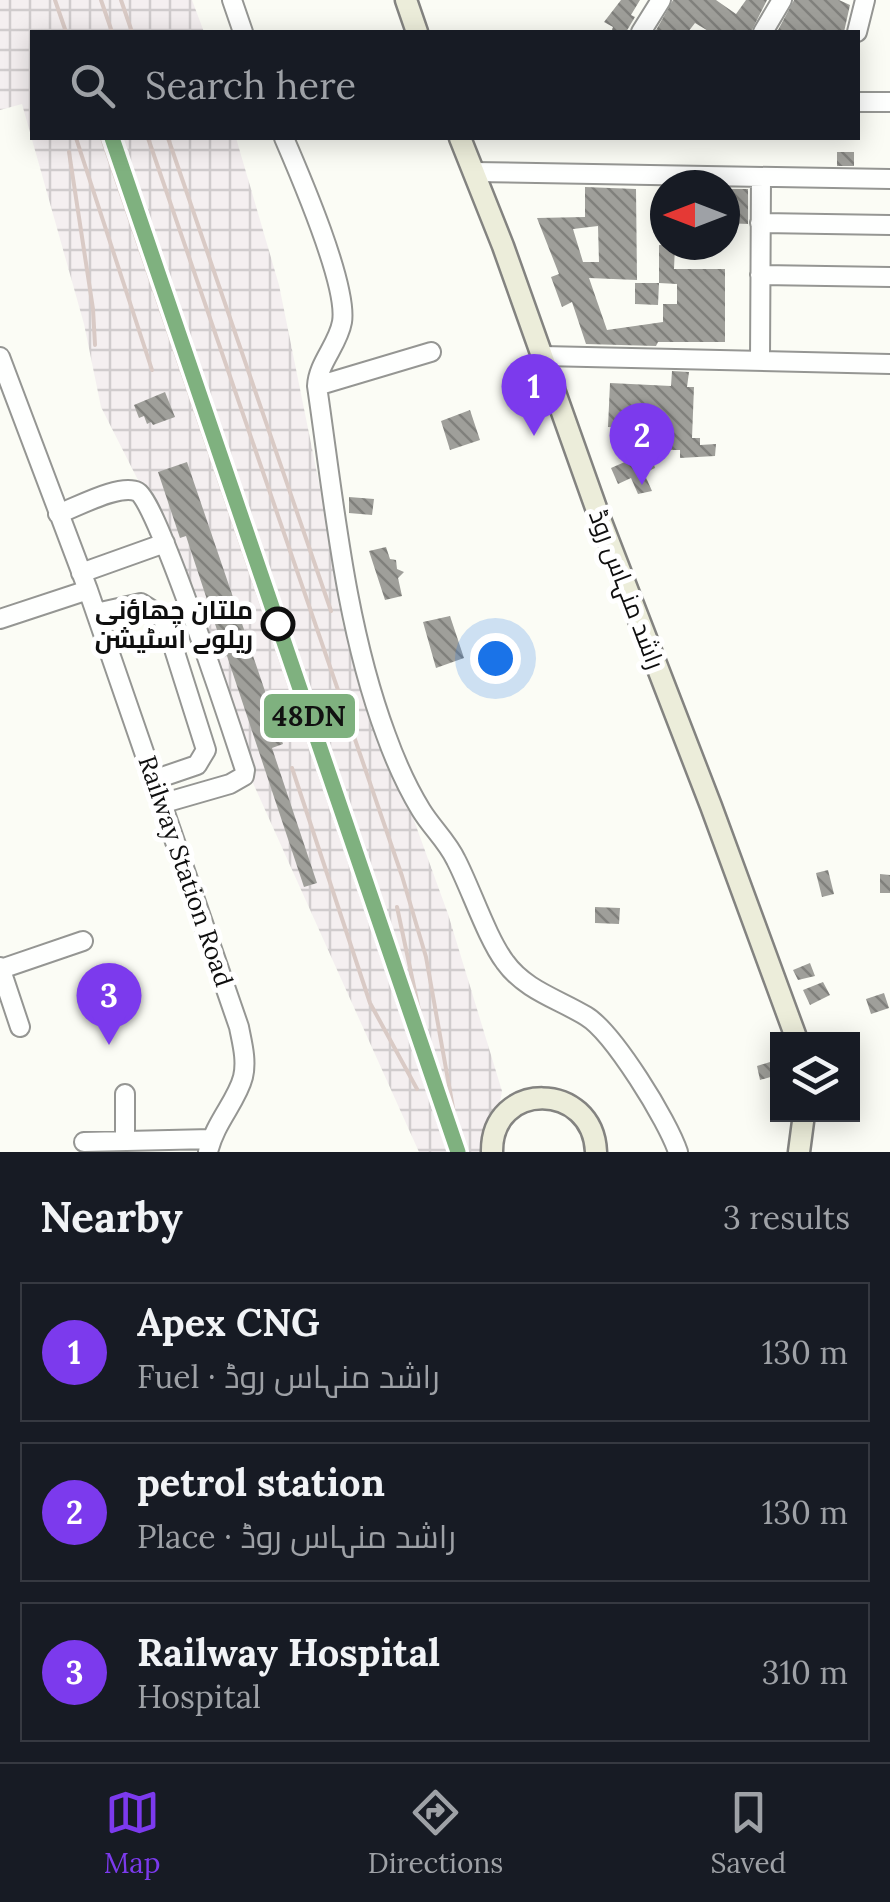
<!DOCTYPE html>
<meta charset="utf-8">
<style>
body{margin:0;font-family:Lora,Cairo,serif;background:#20242c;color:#f1f3f6}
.controls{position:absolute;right:30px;bottom:30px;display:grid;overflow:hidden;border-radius:0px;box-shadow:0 5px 25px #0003}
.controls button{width:90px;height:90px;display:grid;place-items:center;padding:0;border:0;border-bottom:2px solid #363941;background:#171b24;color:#f1f3f6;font:50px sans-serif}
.compass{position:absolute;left:650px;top:170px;width:90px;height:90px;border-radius:50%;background:#171b24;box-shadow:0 5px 25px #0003;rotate:270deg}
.you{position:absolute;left:495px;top:658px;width:35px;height:35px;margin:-25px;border:8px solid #fff;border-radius:50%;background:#1a73e8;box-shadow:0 0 0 15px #1a73e833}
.badge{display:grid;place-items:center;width:65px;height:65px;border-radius:50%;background:#7c3aed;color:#fff;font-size:32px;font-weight:700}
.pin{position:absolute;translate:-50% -82px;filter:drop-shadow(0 2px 5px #0008)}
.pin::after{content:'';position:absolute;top:52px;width:35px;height:30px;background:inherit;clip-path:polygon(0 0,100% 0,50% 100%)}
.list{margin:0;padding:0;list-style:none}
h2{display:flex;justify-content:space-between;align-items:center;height:130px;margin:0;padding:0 40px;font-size:42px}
h2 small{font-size:32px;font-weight:400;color:#9ea1a6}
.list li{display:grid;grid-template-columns:65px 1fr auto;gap:30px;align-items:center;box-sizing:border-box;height:140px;margin:0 20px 20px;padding:0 20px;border:2px solid #363941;border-radius:0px}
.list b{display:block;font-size:38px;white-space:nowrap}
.list p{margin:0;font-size:32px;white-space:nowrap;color:#9ea1a6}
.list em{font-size:32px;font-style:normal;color:#9ea1a6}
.icon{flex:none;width:55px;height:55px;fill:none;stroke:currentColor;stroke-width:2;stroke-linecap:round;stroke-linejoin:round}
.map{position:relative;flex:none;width:890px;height:1152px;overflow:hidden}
.search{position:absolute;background:#171b24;box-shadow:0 5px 25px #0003;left:30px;right:30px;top:30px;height:110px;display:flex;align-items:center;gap:25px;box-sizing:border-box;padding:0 35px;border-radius:0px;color:#9ea1a6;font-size:38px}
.sheet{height:610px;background:#171b24}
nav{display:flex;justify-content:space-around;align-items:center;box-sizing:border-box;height:140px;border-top:2px solid #363941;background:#171b24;font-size:28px;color:#9ea1a6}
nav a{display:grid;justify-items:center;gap:5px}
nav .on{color:#7c3aed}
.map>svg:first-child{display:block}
</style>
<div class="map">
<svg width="890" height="1152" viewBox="0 0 890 1152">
<defs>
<pattern id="industrial-grid" width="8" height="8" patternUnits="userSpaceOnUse" patternTransform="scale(2.5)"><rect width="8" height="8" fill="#f4eff0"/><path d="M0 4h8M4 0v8" fill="none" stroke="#d0cccd"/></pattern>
<pattern id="building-back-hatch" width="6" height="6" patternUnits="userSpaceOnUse" patternTransform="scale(2.5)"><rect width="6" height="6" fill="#9f9f9a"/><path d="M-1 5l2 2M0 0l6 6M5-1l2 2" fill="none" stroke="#80807c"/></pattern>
</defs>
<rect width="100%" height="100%" fill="#fbfcf5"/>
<path fill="url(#industrial-grid)" d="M0,0h192l12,32h-172v106h204l43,147 59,292 4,45 106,292 54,177 -11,61h-72l-166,-369 -73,-220 -79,-156 -17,-83 -62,-220 -22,6z"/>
<path fill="url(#building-back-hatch)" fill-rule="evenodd" d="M621,0h19l-9,15 4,2 -9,15h-15l2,-5 -9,-5z
M673,0h43l20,14 10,-14h21l-16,32h-41l-15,-9 -7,9h-33z
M794,0h45l11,5 -6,27h-67z
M837,152h17v14h-17z
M585,187l51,2 1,91 -48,-2 18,52 56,-8v-18h14v-20l-18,-1v-38h16l-1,24h51v73h-67l-2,4 -70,-2 -14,-42 -10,5 -11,-30 8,-3 -22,-56 48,-1zM598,226l1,36h-16l-10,-33z
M725,189h23v35l-23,-1z
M635,283h24l-1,22 -23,-1z
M672,371l17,1 -2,15h7l-2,51h8v7l16,-1 -1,12 -35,2v-8h-17v-20l-55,-3 2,-44 61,3z
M165,392l10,25 -22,8 -2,-3 -4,2 -3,-8 -5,2 -5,-13z
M470,410l10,30 -30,10 -9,-29z
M650,451l5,17 -11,5 8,18 -14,3 -7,-16 -13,6 -7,-16z
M187,462l96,282 -11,4 45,135 -13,4 -77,-231 -7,2 -7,-20 6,-2 -33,-100 -6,2 -22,-66z
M349,497l25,2 -2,16 -23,-2z
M386,547l4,12 6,1 1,9 7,3 -6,6 4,18 -17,4 -16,-49z
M450,616l14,42 -28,10 -13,-46z
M828,870l6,24 -12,3 -6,-24z
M880,874l10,1v18h-10z
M595,907l25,1 -1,16 -24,-1z
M810,963l5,13 -17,4 -5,-10z
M823,982l7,13 -20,10 -7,-15z
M884,993l5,15 -18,6 -5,-15z
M770,1062l4,14 -14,4 -3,-14z"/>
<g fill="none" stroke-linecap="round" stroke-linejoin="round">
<defs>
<path id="minor" d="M232,0l11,32
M641,32l20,-32
M763,32l19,-32
M857,32l8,-32
M858,102h32
M284,138c16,37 64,148 58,184 -4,23 -24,41 -25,64 17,116 28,239 69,349 9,25 21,52 35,75 11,18 26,31 35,50 15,29 31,78 49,102 20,28 53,37 81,54 27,16 82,105 92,136
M474,172l416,7
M760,223l130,2
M760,275l130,2
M543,356l347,8
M0,357l88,233
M760,360l1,-183
M317,386l114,-34
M58,514c19,-7 62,-31 80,-22 19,10 95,241 107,278l-1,6 -14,8 -66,19
M81,573l84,-30
M96,613l45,-10 19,12 7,12 39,123 -9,15 -41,14
M0,619l88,-29 151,437c3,16 8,33 4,50 -6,24 -28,45 -35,75
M0,967l20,60
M1,969l82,-28
M125,1094v47
M84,1142l127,-3"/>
<path id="major" d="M406,0l11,32
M460,138l43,108 97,273 111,287 86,234
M492,1152c-1,-72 101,-71 104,0
M799,1152l5,-38"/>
</defs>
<use href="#minor" stroke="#959693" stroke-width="22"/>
<use href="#major" stroke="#838380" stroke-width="25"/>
<use href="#minor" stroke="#fefffe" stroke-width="18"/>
<use href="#major" stroke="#ecedda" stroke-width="20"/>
<path stroke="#d9cac5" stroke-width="4" d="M55,0l11,32
M101,0l11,32
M121,0l11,32
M76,138l76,232
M102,138l347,1014
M148,138l254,738 24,81 34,190
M168,138l163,473
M69,152l24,157 2,36
M292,768l78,235 47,86
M397,907l25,117"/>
<defs>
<path id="rail-1" d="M112,138l346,1014"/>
</defs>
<use href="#rail-1" stroke="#fff" stroke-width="22"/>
<use href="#rail-1" stroke="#7fb17f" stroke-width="15"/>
</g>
<circle fill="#fff" stroke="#0f0f0f" stroke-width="5" cx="278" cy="624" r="15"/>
<g text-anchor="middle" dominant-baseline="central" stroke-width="10" stroke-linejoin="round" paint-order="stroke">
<g font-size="25" fill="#0f0f0f" stroke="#fff">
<text transform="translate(627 589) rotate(69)">راشد منہاس روڈ</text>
<text transform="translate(186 871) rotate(71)">Railway Station Road</text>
</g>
<g font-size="25" font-weight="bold" fill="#0f0f0f" stroke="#fff" text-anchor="end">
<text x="253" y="610">ملتان چھاؤنی<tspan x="253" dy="29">ریلوے اسٹیشن</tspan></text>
</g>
</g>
<rect stroke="#fff" stroke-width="4" x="262" y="692" width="95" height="48" rx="10" fill="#7fb17f"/>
<g font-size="28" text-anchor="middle" font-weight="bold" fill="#111">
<text x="309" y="726">48DN</text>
</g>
</svg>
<div class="controls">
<button><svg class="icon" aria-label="layers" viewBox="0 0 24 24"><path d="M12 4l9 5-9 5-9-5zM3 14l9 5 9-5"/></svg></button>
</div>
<svg class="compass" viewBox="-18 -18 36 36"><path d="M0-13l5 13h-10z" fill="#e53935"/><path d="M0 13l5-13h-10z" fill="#9ea1a6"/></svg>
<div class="you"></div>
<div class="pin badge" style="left:534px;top:436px">1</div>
<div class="pin badge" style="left:642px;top:485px">2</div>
<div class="pin badge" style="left:109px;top:1045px">3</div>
<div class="search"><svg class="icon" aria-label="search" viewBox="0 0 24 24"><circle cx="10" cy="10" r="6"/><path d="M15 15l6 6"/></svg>Search here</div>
</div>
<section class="sheet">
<h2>Nearby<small>3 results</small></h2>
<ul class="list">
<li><span class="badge">1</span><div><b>Apex CNG</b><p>Fuel · راشد منہاس روڈ</p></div><em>130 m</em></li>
<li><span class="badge">2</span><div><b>petrol station</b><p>Place · راشد منہاس روڈ</p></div><em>130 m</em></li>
<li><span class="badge">3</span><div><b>Railway Hospital</b><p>Hospital</p></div><em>310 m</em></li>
</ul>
</section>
<nav>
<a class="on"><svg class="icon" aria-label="map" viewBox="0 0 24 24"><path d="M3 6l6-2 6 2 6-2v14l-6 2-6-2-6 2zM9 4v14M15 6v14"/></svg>Map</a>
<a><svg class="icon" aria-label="directions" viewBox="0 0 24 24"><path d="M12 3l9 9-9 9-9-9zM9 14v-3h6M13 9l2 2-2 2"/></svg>Directions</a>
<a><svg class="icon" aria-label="saved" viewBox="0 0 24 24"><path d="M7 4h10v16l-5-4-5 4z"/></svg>Saved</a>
</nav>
